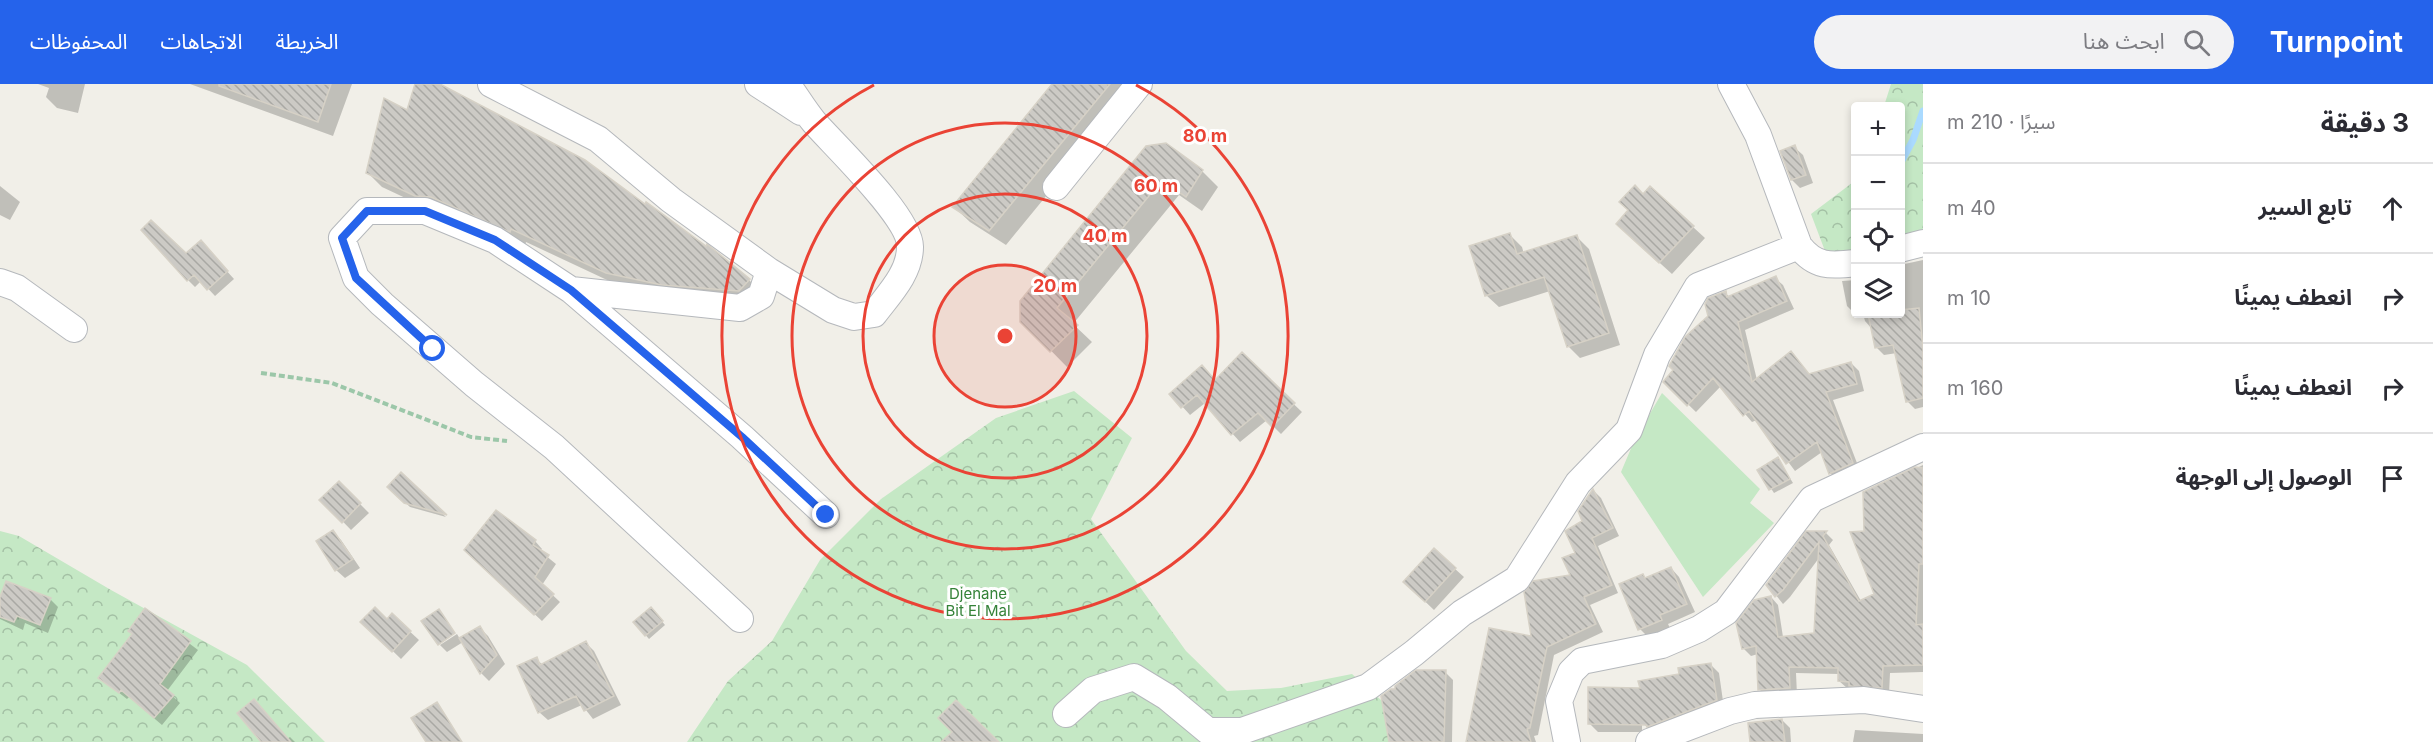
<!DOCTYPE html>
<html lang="ar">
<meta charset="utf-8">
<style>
body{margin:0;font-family:Inter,"Noto Sans Arabic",sans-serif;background:#f2f2f3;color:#2b2b33;direction:rtl}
.controls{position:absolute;right:18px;top:18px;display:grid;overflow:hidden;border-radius:6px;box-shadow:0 3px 9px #0003}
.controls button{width:54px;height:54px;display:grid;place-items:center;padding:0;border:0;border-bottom:2px solid #e1e1e2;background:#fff;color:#2b2b33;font:30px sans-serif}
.stop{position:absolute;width:18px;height:18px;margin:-14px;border:4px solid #2563eb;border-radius:50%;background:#fff}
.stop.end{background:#2563eb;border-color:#fff;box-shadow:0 2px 6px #0008}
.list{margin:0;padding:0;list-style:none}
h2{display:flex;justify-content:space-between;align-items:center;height:78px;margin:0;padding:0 24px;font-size:26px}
h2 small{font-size:20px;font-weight:400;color:#7c7c81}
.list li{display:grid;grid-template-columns:39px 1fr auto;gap:18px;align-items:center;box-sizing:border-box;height:90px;padding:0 24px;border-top:2px solid #e1e1e2}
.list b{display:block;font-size:22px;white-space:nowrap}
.list em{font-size:20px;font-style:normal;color:#7c7c81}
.icon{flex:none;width:33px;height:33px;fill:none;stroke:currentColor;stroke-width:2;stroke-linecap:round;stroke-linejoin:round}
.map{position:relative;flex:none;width:1923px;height:658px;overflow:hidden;direction:ltr}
header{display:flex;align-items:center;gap:36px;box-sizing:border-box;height:84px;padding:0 30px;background:#2563eb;color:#fff}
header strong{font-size:28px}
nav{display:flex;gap:33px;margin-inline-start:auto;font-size:21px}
.search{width:420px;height:54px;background:#f2f2f3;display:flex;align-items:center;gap:15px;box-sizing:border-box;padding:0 21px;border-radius:33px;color:#7c7c81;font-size:22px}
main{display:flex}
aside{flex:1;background:#fff}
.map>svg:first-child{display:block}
</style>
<header>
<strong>Turnpoint</strong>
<div class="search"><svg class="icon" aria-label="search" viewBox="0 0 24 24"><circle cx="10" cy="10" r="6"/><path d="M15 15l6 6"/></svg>ابحث هنا</div>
<nav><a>الخريطة</a><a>الاتجاهات</a><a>المحفوظات</a></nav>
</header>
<main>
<aside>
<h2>3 دقيقة<small>سيرًا · 210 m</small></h2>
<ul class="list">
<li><svg class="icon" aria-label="ahead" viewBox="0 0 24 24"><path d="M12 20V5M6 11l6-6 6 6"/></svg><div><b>تابع السير</b></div><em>40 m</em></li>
<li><svg class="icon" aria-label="right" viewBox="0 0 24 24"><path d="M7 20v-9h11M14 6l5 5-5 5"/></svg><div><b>انعطف يمينًا</b></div><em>10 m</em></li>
<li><svg class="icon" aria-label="right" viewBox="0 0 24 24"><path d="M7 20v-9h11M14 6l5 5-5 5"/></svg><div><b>انعطف يمينًا</b></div><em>160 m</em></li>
<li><svg class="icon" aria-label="arrive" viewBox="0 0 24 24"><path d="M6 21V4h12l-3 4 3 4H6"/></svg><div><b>الوصول إلى الوجهة</b></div></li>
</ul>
</aside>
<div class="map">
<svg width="1923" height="658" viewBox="0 0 1923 658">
<defs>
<pattern id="forest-crowns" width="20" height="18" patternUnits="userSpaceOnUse" patternTransform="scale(1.5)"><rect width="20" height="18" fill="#c5e8c5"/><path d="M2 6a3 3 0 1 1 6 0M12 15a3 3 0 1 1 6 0" fill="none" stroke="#a3c0a4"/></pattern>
<pattern id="building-back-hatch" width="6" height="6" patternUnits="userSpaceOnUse" patternTransform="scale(1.5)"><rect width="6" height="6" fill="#cccac5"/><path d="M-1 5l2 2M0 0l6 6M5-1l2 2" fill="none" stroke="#a9a8a4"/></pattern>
</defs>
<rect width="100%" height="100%" fill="#f1efe8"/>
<path fill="#c5e8c5" d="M1662,309l98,96 -10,14 24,20 -71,74 -82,-125 14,-33z"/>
<path fill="url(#forest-crowns)" d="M1891,0h32v154l-22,8 -1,-140h-16z
M1855,93v83l-30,-9 -14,-37 41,-31z
M1074,307l58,47 -41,81 95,132 41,40 54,-3 71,-14 38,34 10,34h-713l41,-61 44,-40 48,-81 61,-61 115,-81z
M0,447l19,5 92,54 136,75 78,77h-325z"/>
<path fill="#0003" d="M38,0h47l-7,29 -21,-5 -11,-11 3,-9z
M190,0h162l-19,52z
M417,0h19l209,122 104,74 14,14 -9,11 -132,-18 -96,-45 -1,4 -94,-36 -49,-23 -15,-15 41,-60z
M1054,0h84l-132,161 -36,-23 -16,-15z
M1794,63l9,8 10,28 -13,5 -8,-8z
M1146,64l56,23 16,16 -16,24 -23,-16 -106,129 19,18 -25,25 -45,-46z
M0,102l20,16 -10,18 -10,-5z
M1643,112l50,31 12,11 -33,36 -43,-39z
M1510,151l12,12 2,7 53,-17 12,12 31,96 -40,13 -12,-12 -18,-55 -51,16 -13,-12z
M207,165l27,30 -19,17 -14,-15 -6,6 -7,-7 -2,-25z
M1923,176v147l-8,2 -8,-8 -10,-48 -13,2 -8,-8 -4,-18 -7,-8 -2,-7h37v-49z
M1775,194l8,7 11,24 -49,21 12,50 41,-19 12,14 41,-12 8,8 5,20 -31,9 27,71 -22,10 -8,-8 -8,-21 -27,19 -38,-51 -5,2 -31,-36 -25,26 -31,-30 60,-89 5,4z
M1856,196v34h-1l-8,-8 -5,-25z
M1242,271l60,57 -21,22 -14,-14 -27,22 -35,-39 -15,12 -19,-21 44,-12z
M1778,375l15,24 -19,10 -15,-23z
M1923,381v207l-33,1 -1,21 -42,-6 -8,-7v-7l-43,-1 1,22 -30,2 -8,-8 -1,-35 -7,2 -8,-8 28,-51 7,8 5,32 33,-3 3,-76 -29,39 -7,7 -15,-19 39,-52h19l7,7 -4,5 32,56 15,-6 -11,-62v-40z
M401,390l45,43 -36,-10 -21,-20z
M339,399l30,30 -18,17 -29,-30z
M1594,407l7,7 18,38 -21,10 20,47 -28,12 13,27 -49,23 -16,80 -4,1 2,6h-69l105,-165z
M333,448l8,8 19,28 -15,10 -9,-8z
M535,457l7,8 -2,2 16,13 -14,21 18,17 -18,19 -69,-64z
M1434,466l30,27 -30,33 -21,-20z
M1671,484l8,9 16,35 -27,12 2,4 -22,9 -8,-8 6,-50z
M50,515l8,8 -10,26 -23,-10 -2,7 -23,-11v-18z
M145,526l53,40 -31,41 13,12 -18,22 -33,-28 -2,2 -27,-21 33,-44z
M655,529l10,12 -16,14 -14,-16z
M392,531l27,25 -18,19 -38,-37 24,-1z
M480,544l8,8 17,28 -16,17 -8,-8 -18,-31 -16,10 -7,-7 17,-11 3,5z
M586,559l8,8 27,54 -28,14 -11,-14 -34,15 -9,-8 -3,-53 7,6z
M1711,581l8,8 5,35 -72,24 -10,-10v10h-44l-9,-9 52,-34z
M1445,588l8,8 -1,62h-61l6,-52z
M1782,636l8,8 1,14h-39l9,-21z
M1855,646l68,4v8h-70z
M290,653l5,5h-32l24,-3z"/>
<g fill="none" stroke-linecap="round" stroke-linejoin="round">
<path stroke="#aadaff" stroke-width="7" d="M1900,80l13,-24 10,-29"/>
</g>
<path fill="url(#building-back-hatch)" stroke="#d6d1c6" stroke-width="1.5" d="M219,0h112l-13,38 -99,-36z
M415,0h25l145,76 60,44 1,-2 60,44 1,-2 43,35 -11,12 -77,-6 -56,-12 -95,-44 -1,3 -79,-35 -16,-1 -49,-23 18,-75 23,12z
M1052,0h58l-121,147 -37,-24z
M1166,59l37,27 -17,27 -24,-17 -105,128 21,17 -28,27 -30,-30v-21l126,-155z
M1795,61l11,30 -15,5 -11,-29z
M1635,101l8,9 7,-8 44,40 -35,37 -43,-39 12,-14 -9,-8z
M151,136l35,33 15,-13 27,31 -21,19 -13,-15 -7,6 -46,-51z
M1510,149l7,21 60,-19 32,98 -42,14 -23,-70 -59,19 -16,-50z
M1776,192l11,25 -49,21 14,60 39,-31 18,23 42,-12 6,22 -31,8 27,71 -24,11 -12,-32 -31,22 -37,-53 -6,5 -30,-38 -26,28 -24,-24 10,-12 -4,-4 16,-29 23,-21 -3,-12 3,-6 18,-7 1,6z
M1919,224l4,41v49l-17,4 -13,-57 -18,3 -7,-34h32v-4z
M1242,268l53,51 -23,24 -14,-14 -27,22 -34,-40 -16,13 -12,-14 33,-29 13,15z
M1778,373l12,22 -21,11 -12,-20z
M1915,383l8,1v96h-4l-3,61 7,-1v41l-40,1 -1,22 -33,-2v-4l-11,-1v-13l-49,-1 1,21 -32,2 -2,-44 -14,3 -6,-26 18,-23 17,-4 7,41 36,-4 5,-91 -36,48 -8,7 -9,-12 40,-54h21l-4,5 36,65 15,-7 -24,-62 14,-1 -1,-39z
M401,388l46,43 -43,-12 -17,-16z
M339,397l22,22 -19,20 -23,-23z
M1593,405l20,39 -21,10 20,47 -28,12 12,27 -49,23 -17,81 -3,1 4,13h-65l23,-114 42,8 -7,-44 9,-11 37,-6 -8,-17 13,-5 -10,-22 17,-10 -4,-10z
M496,426l40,30 -3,5 16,10 -14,22 19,17 -20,21 -70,-65z
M333,446l20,29 -18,12 -19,-30z
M1434,464l22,20 -31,34 -22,-20z
M1671,483l16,37 -27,11 2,5 -24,10 -19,-46 24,-10 2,4z
M6,497l45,17 -11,27 -23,-9 -3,6 -14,-5v-20z
M375,523l12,12 5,-6 19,18 -19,21 -32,-30z
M651,523l12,14 -18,15 -12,-14z
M145,524l46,33 -31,43 14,11 -20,23 -33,-28 -2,3 -21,-15 34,-44 -4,-3z
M439,525l16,24 -17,12 -17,-24z
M480,542l17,29 -17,19 -21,-36z
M586,557l28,55 -30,15 -8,-15 -38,17 -21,-47 20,-9 3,8z
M1711,579l6,37 -70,27 -1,-2 -58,-1v-37l52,1 -2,-7 41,-7 -1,-6z
M1416,586h30l-2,72h-55l-8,-46 10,-7h4v-3z
M254,615l37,43h-30l-24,-29z
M956,616l43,42h-58l11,-10 -14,-14z
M437,618l25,40h-36l-15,-24z
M1782,635l3,23h-35l-2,-19z"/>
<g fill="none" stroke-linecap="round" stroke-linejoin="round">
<defs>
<path id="minor" d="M491,0l107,55 73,61 98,71 -8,25 -21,12 -169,-18 -76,-50 -70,-29h-58l-25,27 14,40 26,26 92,80 80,63 186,172
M758,0l43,28
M1731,0l27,51 41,111c16,21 31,20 57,17
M1056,103l83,-103
M1900,165l23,-6
M769,187l64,39 21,7 20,-3c15,-20 36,-41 36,-67 1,-29 -75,-101 -96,-125 -10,-12 -18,-26 -27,-38
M0,198l17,6 57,41
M571,206l171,147 84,78
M1066,630l27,-24 41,-13 33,20 41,34h34l126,-44 46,-34 48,-40 55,-34 61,-96 51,-53 28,-75 41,-69 101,-40
M1567,658l-8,-41 12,-29 11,-11 80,-16 37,-16 27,-17 86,-113 111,-52
M1649,658l81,-31 25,-6 109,-5 59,9"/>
</defs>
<use href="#minor" stroke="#b5b8bc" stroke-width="28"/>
<path stroke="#9cc7a9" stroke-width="4" stroke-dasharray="6 3" stroke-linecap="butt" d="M261,289l71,10 139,54 36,4"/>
<use href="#minor" stroke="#fff" stroke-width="26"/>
</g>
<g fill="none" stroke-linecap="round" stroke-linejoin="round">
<path stroke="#2563eb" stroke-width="8" d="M433,265l-77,-71 -14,-40 25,-27h58l70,29 76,50 171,147 84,78"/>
</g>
<circle cx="1005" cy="252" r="71" fill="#ea4335" fill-opacity=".12"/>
<g fill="none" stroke="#ea4335" stroke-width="3">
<circle cx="1005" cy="252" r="71"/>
<circle cx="1005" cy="252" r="142"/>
<circle cx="1005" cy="252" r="213"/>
<path d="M1136 1A283 283 0 1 1 874 1"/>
</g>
<g text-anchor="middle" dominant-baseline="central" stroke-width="6" stroke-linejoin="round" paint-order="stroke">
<g font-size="15" fill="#348238" stroke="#fff">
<text x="978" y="509">Djenane<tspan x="978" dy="17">Bit El Mal</tspan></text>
</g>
</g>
<circle cx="1005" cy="252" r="9" fill="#ea4335" stroke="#fff" stroke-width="3"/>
<g font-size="18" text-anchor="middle" font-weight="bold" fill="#ea4335" stroke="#fff" stroke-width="6" stroke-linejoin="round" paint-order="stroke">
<text x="1205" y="58">80 m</text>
<text x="1156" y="108">60 m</text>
<text x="1105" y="158">40 m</text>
<text x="1055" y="208">20 m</text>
</g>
</svg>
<div class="controls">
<button>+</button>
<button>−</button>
<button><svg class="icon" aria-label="locate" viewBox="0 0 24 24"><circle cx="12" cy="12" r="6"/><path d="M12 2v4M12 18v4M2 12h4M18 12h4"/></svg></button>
<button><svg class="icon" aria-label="layers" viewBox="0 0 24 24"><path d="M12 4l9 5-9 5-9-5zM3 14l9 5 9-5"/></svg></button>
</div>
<div class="stop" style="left:433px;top:265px"></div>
<div class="stop end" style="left:826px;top:431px"></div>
</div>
</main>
